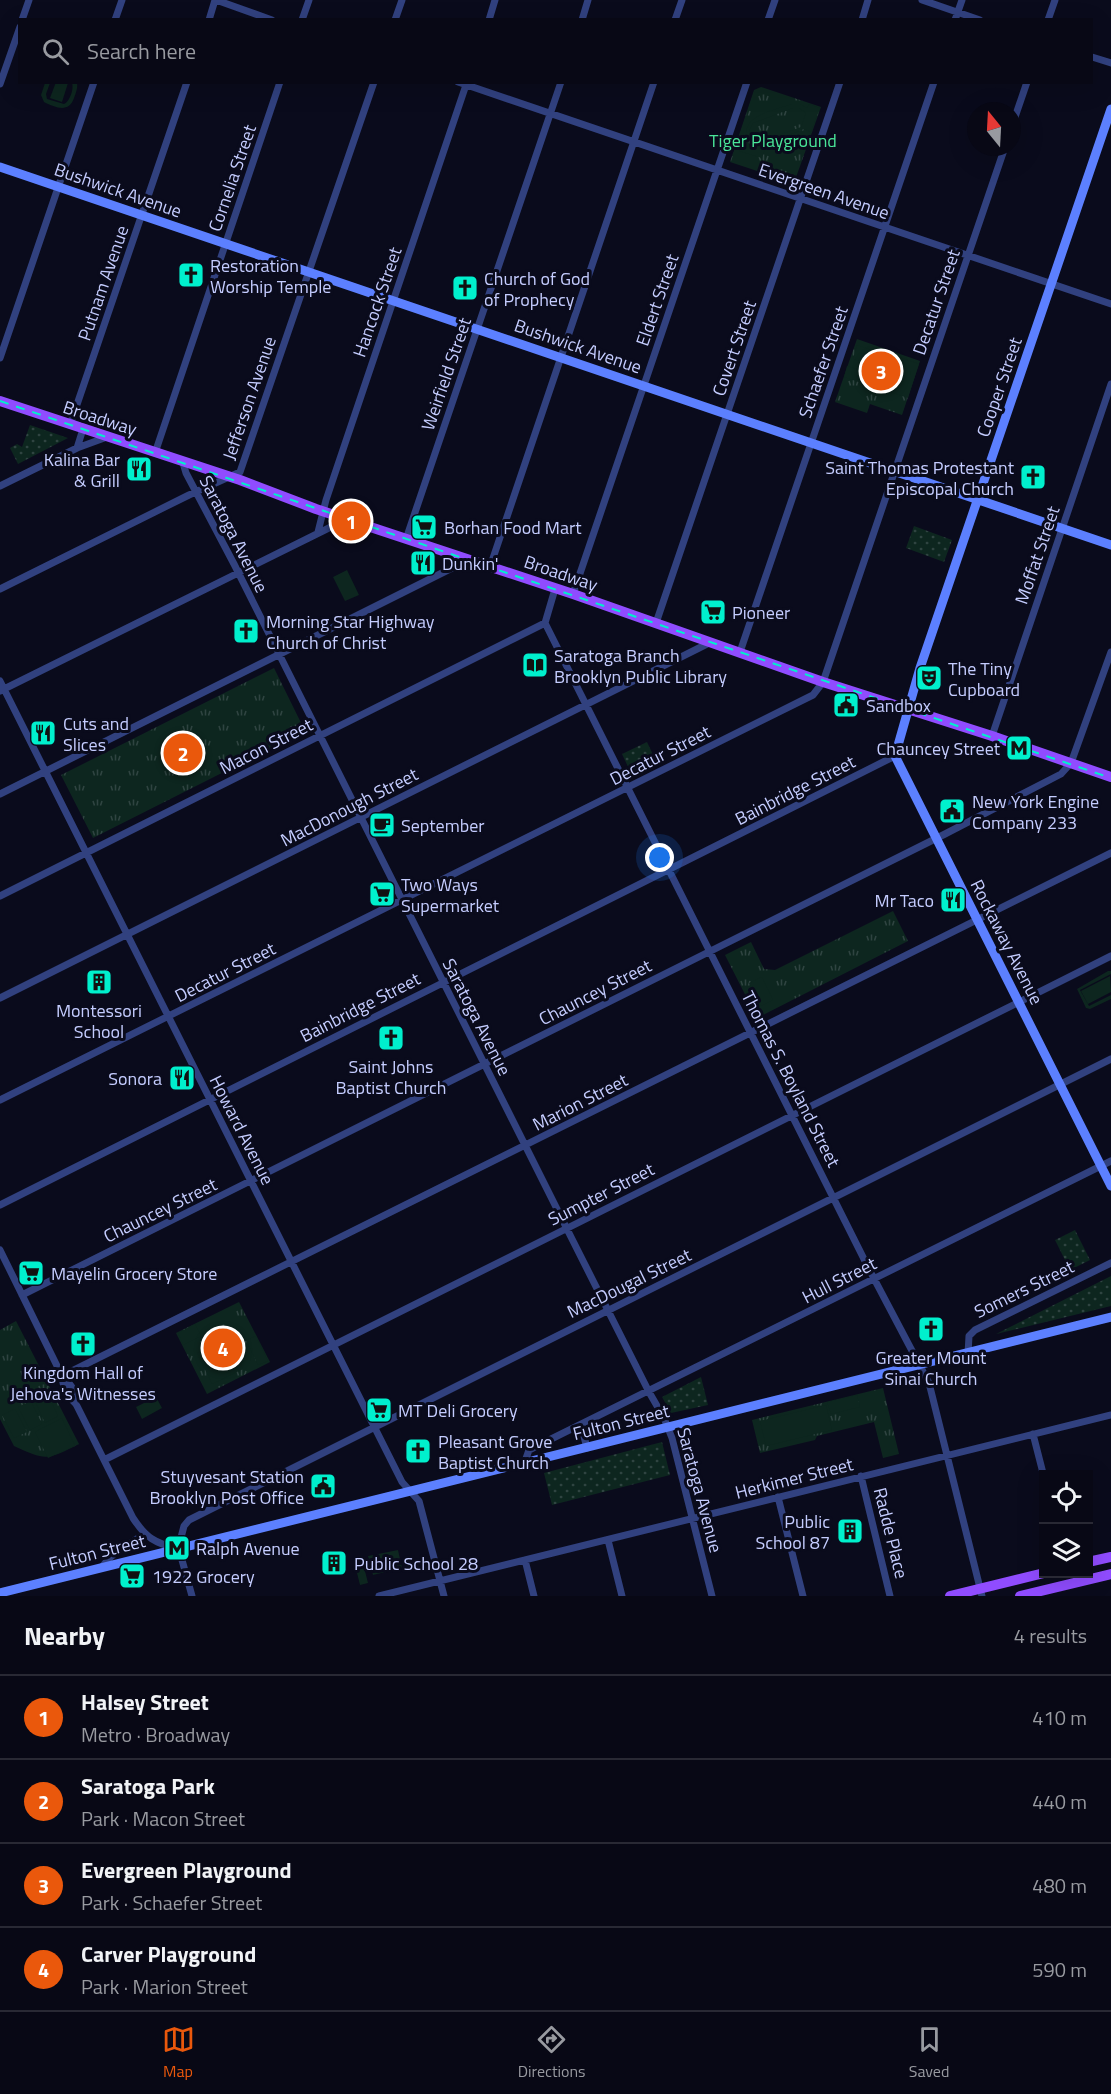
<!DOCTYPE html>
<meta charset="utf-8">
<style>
body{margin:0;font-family:"Titillium Web",sans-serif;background:#11111e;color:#f1f3f6}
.controls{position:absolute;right:18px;bottom:18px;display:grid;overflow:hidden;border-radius:0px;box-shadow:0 6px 24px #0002}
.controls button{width:54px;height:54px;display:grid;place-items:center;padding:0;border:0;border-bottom:2px solid #292934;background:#080815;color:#f1f3f6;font:30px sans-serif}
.compass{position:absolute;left:967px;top:102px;width:54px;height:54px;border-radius:50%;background:#080815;box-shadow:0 6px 24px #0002;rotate:342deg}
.you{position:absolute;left:660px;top:858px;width:21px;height:21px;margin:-15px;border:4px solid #fff;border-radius:50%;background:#1a73e8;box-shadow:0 0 0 9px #1a73e833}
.badge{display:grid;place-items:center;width:39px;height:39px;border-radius:50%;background:#ea580c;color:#fff;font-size:20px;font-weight:700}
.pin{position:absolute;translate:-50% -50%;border:3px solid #fff;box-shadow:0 2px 6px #0006}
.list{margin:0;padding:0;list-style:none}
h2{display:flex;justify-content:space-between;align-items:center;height:78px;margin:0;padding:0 24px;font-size:26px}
h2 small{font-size:20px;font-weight:400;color:#989aa0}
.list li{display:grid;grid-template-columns:39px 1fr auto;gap:18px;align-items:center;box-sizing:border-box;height:84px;padding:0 24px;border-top:2px solid #292934}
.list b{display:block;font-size:22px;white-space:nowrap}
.list p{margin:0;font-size:20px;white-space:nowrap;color:#989aa0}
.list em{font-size:20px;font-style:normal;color:#989aa0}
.icon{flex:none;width:33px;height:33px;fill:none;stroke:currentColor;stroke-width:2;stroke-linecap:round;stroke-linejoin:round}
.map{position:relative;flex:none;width:1111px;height:1596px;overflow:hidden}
.search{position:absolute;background:#080815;box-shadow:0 6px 24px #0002;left:18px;right:18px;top:18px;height:66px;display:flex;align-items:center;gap:15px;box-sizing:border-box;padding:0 21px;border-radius:0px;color:#989aa0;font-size:22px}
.sheet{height:414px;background:#080815}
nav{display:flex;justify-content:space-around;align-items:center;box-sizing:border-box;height:84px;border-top:2px solid #292934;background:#080815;font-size:16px;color:#989aa0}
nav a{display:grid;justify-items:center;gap:3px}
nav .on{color:#ea580c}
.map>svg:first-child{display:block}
</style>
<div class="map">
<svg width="1111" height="1596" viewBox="0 0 1111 1596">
<defs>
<pattern id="grass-dots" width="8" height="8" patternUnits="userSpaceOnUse" patternTransform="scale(1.5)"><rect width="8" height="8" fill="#0d261f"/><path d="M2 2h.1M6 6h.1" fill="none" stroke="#2f4441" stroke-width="1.8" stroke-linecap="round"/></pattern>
<pattern id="park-tufts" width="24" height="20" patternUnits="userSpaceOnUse" patternTransform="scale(1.5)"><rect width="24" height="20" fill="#0d261f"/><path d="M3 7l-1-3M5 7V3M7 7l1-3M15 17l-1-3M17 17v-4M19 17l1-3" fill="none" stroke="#2f4441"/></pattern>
</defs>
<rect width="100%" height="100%" fill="#0a0b1c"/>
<path fill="url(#grass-dots)" d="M30,425l38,13 -50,26 -8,-16 7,-4 5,3z
M914,526l38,14 -8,22 -38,-14z
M647,742l9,19 -25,12 -9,-19z
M1075,1230l15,30 -20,10 -15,-30z
M1111,1276v30l-115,28z
M701,1377l7,28 -37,8 -9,-16z
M662,1442l8,33 -118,30 -8,-32z"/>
<path fill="url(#park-tufts)" d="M761,87l60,20 -27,76 -64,-21 24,-72z
M857,339l63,22 -18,54 -32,-11 -3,9 -32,-11z
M274,668l31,63 -212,107 -32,-63z
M893,911l15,30 -151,77 -32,-63 26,-13 13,27 11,1z
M239,1302l31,60 -63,32 -31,-61z
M16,1321l63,123c-32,16 -32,17 -65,2l-14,-27v-89z
M883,1388l16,66 -16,4 -9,-36 -57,14 -2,4 -55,13 -8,-33z"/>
<path fill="#0d261f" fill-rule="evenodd" d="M56,82l12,1 -6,19 -12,-4z
M45,83h5l-4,11 1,5 17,5c6,-3 10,-15 8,-21h5c1,5 -1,9 -3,15 -5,15 -18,10 -30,4l-3,-7z
M792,104h8l7,4 2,-4 11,4 -9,24 -7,-3 -40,16h-7l8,4 -3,9 -23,-7 3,-10 12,4 -8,-10c-1,-21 30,-25 46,-31zM793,108h6l7,5 -5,14 -38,14c-7,1 -12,-2 -14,-10l4,-8z
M857,345l24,8 -4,14 -24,-8z
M888,353l31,11 -11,34 -32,-11z
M847,366l29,9 -3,12 -29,-10z
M347,570l12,25 -14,6 -12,-24z
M1108,971h3v3l-31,16 9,16 22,-11v4l-21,10 -4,-1 -9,-19z
M1110,976l1,16 -23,12 -7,-13z
M762,977l11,23 -12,6 -12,-23z
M195,1324l6,12 -18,9 -5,-12z
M256,1336l12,25 -10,4 -12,-25z
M221,1344l14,8 8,17 -31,15 -15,-31 16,-8z
M47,1393l11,23 -13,7 -11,-24z
M857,1395l3,12 -29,7 -4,-12z
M156,1397l6,11 -20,11 -6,-12z
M31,1401l11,23 -12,6 -12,-23z
M826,1405l6,25 -66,16 -6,-25z
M15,1409l12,23 -13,6 -12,-23z
M62,1418l13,28 -27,12 -13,-26z
M398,1550l4,18 -29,7 -5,-19z
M361,1555l7,28 -8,2 -7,-28z"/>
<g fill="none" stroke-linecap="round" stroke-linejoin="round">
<path stroke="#31417f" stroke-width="7" d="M216,0l56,20
M922,0l58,20
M22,20l7,-20
M115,20l7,-20
M209,20l6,-20
M302,20l7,-20
M395,20l7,-20
M489,20l6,-20
M582,20l6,-20
M675,20l7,-20
M768,20l7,-20
M862,20l6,-20
M955,20l7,-20
M1048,20l7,-20
M1092,57l19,6
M458,82l653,222
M0,84l20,-57
M1012,126l15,-44
M0,358l94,-276
M70,425l117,-343
M77,448l6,-19
M155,453l125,-371
M183,463l3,10 48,91 336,671 79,157 15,26 8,20 40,158
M0,486l77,-38 30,-11
M318,532l8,-32 141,-418
M406,539l155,-457
M490,567l164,-485
M0,589l189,-94 51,-23 134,-390
M555,589l-10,34 325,648 59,112 53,213
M573,594l174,-512
M656,623l184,-541
M740,652l194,-570
M0,681l402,801 17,19 25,95
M0,691l347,-172
M992,736l119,-352
M0,794l468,-234
M0,896l545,-273
M0,998l711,-356
M0,1100l813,-405 10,-13 182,-535
M0,1205l895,-449
M0,1250l62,126c10,9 14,15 14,28
M22,1295l923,-461 116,-60 10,-11 40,-111
M968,1354l1,-18 6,-6 136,-67
M62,1376l1049,-523
M62,1376c1,13 5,19 14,28l57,114c13,20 22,25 45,31l4,11 10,36
M581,1425l6,23
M1033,1434l11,43
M104,1460l1007,-504
M524,1464l5,-14 582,-289
M861,1476l29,120
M778,1497l25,99
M608,1540l14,56
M178,1549l6,-23 5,-6 922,-461
M525,1560l9,36
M101,1568c14,-19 25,-21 43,-34
M379,1596l732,-181"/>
<path stroke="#5c80ff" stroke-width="9" d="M1111,109l-191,559 -25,88 216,430
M0,167l1111,378
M0,1593l1111,-276"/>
<path stroke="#904cff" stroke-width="10" d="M0,401l240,79 76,29 257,85 250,88 169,54 119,41
M1088,1562l23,-5
M950,1596l94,-23
M1020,1596l91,-22"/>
<path stroke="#00f0cd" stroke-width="2" stroke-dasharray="9 8" stroke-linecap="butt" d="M0,401l1111,377"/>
</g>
<defs>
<symbol id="church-square" viewBox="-11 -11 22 22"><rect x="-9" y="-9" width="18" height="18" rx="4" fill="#00f0cd" stroke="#0a0b1c"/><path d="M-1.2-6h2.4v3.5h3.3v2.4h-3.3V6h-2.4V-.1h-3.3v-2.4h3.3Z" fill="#111"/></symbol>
<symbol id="restaurant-square" viewBox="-11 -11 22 22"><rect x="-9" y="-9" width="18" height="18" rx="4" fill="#00f0cd" stroke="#0a0b1c"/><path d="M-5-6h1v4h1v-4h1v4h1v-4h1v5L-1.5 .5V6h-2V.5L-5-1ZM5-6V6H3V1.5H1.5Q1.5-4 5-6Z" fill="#111"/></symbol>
<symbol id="supermarket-square" viewBox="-11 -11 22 22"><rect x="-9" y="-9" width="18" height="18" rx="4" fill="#00f0cd" stroke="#0a0b1c"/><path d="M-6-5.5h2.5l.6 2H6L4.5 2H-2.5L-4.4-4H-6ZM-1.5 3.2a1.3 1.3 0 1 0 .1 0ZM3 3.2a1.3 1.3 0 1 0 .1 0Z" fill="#111"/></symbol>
<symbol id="library-square" viewBox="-11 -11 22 22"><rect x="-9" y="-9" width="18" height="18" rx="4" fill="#00f0cd" stroke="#0a0b1c"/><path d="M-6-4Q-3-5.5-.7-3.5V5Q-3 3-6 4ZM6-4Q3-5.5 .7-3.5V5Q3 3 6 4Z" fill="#111"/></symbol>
<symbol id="theatre-square" viewBox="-11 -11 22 22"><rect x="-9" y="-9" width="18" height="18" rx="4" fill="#00f0cd" stroke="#0a0b1c"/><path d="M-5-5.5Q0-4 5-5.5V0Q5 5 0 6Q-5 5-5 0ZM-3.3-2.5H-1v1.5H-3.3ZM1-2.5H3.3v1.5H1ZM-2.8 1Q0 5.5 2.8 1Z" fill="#111"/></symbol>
<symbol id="civic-square" viewBox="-11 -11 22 22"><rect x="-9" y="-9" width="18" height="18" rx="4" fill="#00f0cd" stroke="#0a0b1c"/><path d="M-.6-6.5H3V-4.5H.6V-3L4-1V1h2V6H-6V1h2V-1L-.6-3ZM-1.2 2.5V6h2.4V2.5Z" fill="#111"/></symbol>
<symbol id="metro-square" viewBox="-11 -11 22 22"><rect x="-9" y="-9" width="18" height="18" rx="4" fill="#00f0cd" stroke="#0a0b1c"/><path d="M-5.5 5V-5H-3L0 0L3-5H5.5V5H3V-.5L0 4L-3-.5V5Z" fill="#111"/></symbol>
<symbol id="cafe-square" viewBox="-11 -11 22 22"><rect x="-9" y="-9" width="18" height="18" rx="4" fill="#00f0cd" stroke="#0a0b1c"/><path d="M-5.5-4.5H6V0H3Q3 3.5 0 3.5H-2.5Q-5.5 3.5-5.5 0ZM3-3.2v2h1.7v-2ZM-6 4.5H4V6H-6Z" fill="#111"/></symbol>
<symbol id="building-square" viewBox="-11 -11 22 22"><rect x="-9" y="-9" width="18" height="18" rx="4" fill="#00f0cd" stroke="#0a0b1c"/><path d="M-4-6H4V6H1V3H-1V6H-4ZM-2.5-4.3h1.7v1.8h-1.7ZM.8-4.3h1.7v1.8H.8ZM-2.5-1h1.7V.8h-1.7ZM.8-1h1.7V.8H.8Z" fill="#111"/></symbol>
</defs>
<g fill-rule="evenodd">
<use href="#church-square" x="176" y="260" width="30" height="30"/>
<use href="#church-square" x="450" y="273" width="30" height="30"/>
<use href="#restaurant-square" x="124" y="454" width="30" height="30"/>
<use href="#church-square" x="1018" y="462" width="30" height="30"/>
<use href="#supermarket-square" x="409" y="512" width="30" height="30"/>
<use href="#restaurant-square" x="408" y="548" width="30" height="30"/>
<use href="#supermarket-square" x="698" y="597" width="30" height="30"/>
<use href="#church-square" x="231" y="616" width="30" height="30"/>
<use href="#library-square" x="520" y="650" width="30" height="30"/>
<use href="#theatre-square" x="914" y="663" width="30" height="30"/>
<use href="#civic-square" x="831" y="690" width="30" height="30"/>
<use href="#restaurant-square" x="28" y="718" width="30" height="30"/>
<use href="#metro-square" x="1004" y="733" width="30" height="30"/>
<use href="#civic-square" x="937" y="796" width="30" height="30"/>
<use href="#cafe-square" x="367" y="810" width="30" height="30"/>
<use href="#supermarket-square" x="367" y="879" width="30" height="30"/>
<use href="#restaurant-square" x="938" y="885" width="30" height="30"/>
<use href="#building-square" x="84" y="967" width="30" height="30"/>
<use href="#church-square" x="376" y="1023" width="30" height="30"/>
<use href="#restaurant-square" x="167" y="1063" width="30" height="30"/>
<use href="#supermarket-square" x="16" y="1258" width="30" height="30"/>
<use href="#church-square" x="916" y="1314" width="30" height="30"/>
<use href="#church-square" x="68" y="1329" width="30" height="30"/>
<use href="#supermarket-square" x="364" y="1395" width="30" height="30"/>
<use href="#church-square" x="403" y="1436" width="30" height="30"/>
<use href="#civic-square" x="308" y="1471" width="30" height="30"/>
<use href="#building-square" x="835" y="1516" width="30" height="30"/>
<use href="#metro-square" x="162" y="1533" width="30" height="30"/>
<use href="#building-square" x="319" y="1548" width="30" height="30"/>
<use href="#supermarket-square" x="117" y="1561" width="30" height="30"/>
</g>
<g text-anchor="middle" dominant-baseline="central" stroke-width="6" stroke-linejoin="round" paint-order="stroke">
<g font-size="18" fill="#4ae699" stroke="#0a0b1c">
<text x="773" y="140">Tiger Playground</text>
</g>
<g font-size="18" fill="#c5cdff" stroke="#0a0b1c">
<text transform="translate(232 178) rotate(-71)">Cornelia Street</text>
<text transform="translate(118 190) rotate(19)">Bushwick Avenue</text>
<text transform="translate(824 191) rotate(19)">Evergreen Avenue</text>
<text transform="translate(103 283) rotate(-71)">Putnam Avenue</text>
<text transform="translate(657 300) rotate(-71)">Eldert Street</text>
<text transform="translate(377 302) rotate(-71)">Hancock Street</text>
<text transform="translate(936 302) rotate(-71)">Decatur Street</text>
<text transform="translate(578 346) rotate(19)">Bushwick Avenue</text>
<text transform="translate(734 348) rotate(-71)">Covert Street</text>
<text transform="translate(823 362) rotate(-71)">Schaefer Street</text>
<text transform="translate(446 374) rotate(-71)">Weirfield Street</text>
<text transform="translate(999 387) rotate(-71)">Cooper Street</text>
<text transform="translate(249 398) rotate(-71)">Jefferson Avenue</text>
<text transform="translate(100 418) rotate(18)">Broadway</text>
<text transform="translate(234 534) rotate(63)">Saratoga Avenue</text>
<text transform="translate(1037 555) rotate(-71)">Moffat Street</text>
<text transform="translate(561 573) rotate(19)">Broadway</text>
<text transform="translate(266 746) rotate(-27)">Macon Street</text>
<text transform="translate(660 755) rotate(-27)">Decatur Street</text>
<text transform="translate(795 790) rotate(-27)">Bainbridge Street</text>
<text transform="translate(349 807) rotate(-27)">MacDonough Street</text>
<text transform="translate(1007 942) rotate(63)">Rockaway Avenue</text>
<text transform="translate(225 972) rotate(-27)">Decatur Street</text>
<text transform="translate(595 992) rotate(-27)">Chauncey Street</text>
<text transform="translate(360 1007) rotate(-27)">Bainbridge Street</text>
<text transform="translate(477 1017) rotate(63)">Saratoga Avenue</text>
<text transform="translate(791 1079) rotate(63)">Thomas S. Boyland Street</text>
<text transform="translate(580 1102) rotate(-27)">Marion Street</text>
<text transform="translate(242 1130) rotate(63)">Howard Avenue</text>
<text transform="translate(601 1194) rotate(-27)">Sumpter Street</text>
<text transform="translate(160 1210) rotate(-26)">Chauncey Street</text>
<text transform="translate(839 1280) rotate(-27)">Hull Street</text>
<text transform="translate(629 1283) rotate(-26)">MacDougal Street</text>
<text transform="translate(1024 1289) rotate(-26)">Somers Street</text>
<text transform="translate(621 1422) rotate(-14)">Fulton Street</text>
<text transform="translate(794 1478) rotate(-14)">Herkimer Street</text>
<text transform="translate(700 1490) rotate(75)">Saratoga Avenue</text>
<text transform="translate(891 1533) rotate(76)">Radde Place</text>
<text transform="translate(97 1552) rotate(-14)">Fulton Street</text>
</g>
<g font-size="18" fill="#c5cdff" stroke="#0a0b1c" text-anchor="start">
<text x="210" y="265">Restoration<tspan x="210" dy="21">Worship Temple</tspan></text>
<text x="484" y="278">Church of God<tspan x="484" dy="21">of Prophecy</tspan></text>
<text x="120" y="459" text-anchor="end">Kalina Bar<tspan x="120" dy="21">&amp; Grill</tspan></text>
<text x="1014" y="467" text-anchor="end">Saint Thomas Protestant<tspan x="1014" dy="21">Episcopal Church</tspan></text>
<text x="444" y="527">Borhan Food Mart</text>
<text x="442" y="563">Dunkin'</text>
<text x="732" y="612">Pioneer</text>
<text x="266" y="621">Morning Star Highway<tspan x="266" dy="21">Church of Christ</tspan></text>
<text x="554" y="655">Saratoga Branch<tspan x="554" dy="21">Brooklyn Public Library</tspan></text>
<text x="948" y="668">The Tiny<tspan x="948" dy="21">Cupboard</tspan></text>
<text x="866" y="705">Sandbox</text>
<text x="63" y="723">Cuts and<tspan x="63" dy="21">Slices</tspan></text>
<text x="1000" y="748" text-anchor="end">Chauncey Street</text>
<text x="972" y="801">New York Engine<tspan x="972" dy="21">Company 233</tspan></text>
<text x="401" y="825">September</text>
<text x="401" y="884">Two Ways<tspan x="401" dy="21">Supermarket</tspan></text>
<text x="934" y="900" text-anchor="end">Mr Taco</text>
<text x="99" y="1010" text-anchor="middle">Montessori<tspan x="99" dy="21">School</tspan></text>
<text x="391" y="1066" text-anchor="middle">Saint Johns<tspan x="391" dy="21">Baptist Church</tspan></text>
<text x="162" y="1078" text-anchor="end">Sonora</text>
<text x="51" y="1273">Mayelin Grocery Store</text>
<text x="931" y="1357" text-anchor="middle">Greater Mount<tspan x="931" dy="21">Sinai Church</tspan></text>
<text x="83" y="1372" text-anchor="middle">Kingdom Hall of<tspan x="83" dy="21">Jehova's Witnesses</tspan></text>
<text x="398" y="1410">MT Deli Grocery</text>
<text x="438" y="1441">Pleasant Grove<tspan x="438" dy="21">Baptist Church</tspan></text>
<text x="304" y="1476" text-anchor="end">Stuyvesant Station<tspan x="304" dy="21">Brooklyn Post Office</tspan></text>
<text x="830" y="1521" text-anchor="end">Public<tspan x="830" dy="21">School 87</tspan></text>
<text x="196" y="1548">Ralph Avenue</text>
<text x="354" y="1563">Public School 28</text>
<text x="152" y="1576">1922 Grocery</text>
</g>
</g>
</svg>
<div class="controls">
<button><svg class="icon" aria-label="locate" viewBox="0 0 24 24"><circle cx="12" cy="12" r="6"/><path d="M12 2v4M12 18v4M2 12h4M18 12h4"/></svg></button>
<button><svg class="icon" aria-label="layers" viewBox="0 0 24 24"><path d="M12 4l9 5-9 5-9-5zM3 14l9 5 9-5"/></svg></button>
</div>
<svg class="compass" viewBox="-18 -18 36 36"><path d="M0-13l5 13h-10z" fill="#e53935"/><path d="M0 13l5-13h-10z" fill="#989aa0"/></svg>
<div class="you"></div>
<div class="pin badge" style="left:351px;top:521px">1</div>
<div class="pin badge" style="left:183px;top:753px">2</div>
<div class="pin badge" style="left:881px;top:371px">3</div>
<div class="pin badge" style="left:223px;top:1348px">4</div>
<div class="search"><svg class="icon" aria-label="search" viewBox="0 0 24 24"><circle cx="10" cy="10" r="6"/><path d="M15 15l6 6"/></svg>Search here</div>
</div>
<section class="sheet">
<h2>Nearby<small>4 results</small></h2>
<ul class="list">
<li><span class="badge">1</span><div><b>Halsey Street</b><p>Metro · Broadway</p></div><em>410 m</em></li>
<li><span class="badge">2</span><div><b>Saratoga Park</b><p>Park · Macon Street</p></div><em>440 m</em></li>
<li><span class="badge">3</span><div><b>Evergreen Playground</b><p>Park · Schaefer Street</p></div><em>480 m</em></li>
<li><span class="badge">4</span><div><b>Carver Playground</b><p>Park · Marion Street</p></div><em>590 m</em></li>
</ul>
</section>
<nav>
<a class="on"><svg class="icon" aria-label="map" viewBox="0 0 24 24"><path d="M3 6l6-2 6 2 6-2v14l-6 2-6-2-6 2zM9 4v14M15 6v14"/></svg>Map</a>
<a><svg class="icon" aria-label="directions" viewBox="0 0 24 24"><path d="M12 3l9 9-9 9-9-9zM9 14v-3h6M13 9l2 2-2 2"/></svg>Directions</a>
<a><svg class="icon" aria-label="saved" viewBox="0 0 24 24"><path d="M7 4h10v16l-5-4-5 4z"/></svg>Saved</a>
</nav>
